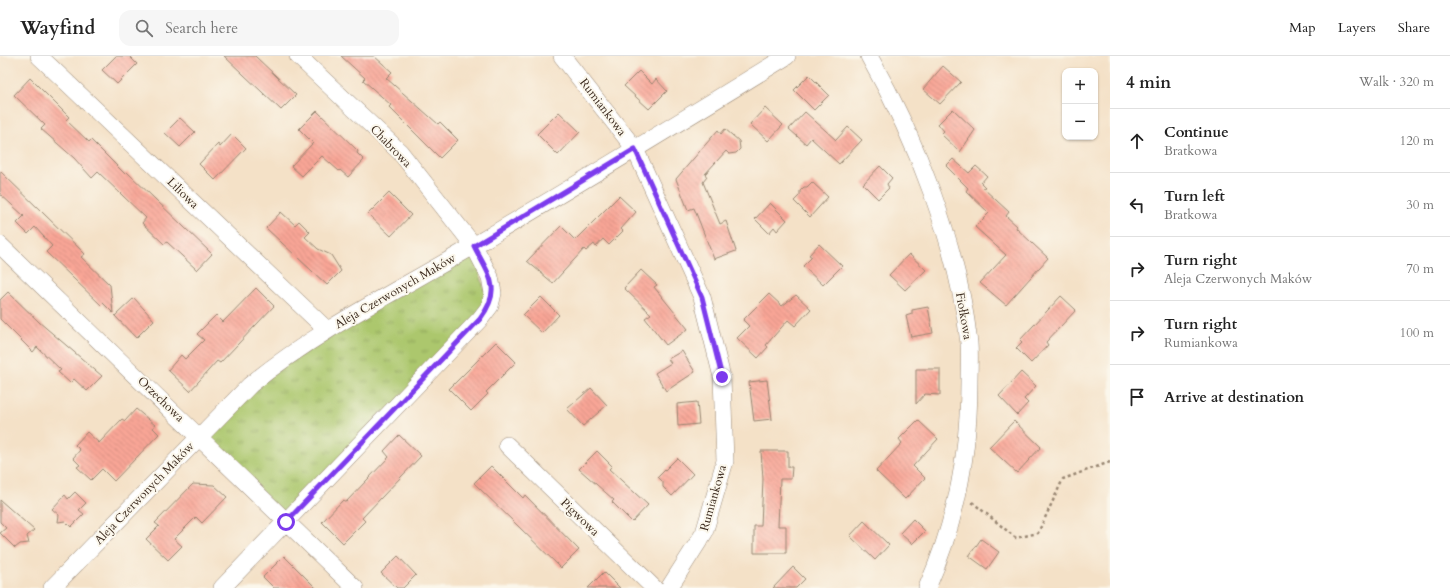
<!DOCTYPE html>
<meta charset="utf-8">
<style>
body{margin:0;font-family:Cardo,serif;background:#f6f6f6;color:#222}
.controls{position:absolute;right:12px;top:12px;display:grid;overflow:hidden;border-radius:8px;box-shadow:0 1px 3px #0004}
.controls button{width:36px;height:36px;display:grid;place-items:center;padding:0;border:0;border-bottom:1px solid #e0e0e0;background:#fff;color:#222;font:20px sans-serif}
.stop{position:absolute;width:12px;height:12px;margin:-9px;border:3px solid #7c3aed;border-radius:50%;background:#fff}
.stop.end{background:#7c3aed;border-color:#fff;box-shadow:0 1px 4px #0008}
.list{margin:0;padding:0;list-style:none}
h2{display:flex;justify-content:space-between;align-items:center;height:52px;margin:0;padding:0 16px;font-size:17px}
h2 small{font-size:13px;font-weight:400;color:#767676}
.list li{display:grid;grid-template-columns:26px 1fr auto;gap:12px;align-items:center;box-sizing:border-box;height:64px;padding:0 16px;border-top:1px solid #e0e0e0}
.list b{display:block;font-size:15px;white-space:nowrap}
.list p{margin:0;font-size:13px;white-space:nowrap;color:#767676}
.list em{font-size:13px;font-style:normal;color:#767676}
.icon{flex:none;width:22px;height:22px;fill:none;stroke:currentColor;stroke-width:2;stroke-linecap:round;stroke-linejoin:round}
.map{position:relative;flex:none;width:1110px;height:532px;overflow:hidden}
header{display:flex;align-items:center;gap:24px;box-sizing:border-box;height:56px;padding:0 20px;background:#fff;border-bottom:1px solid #e0e0e0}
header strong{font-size:19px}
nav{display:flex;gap:22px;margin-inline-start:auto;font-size:14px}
.search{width:280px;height:36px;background:#f6f6f6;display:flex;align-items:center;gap:10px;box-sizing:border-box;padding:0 14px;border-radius:12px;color:#767676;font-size:15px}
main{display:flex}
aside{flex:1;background:#fff}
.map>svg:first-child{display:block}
</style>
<header>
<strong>Wayfind</strong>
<div class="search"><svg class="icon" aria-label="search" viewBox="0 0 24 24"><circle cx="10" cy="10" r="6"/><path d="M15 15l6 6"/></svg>Search here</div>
<nav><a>Map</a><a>Layers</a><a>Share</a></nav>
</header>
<main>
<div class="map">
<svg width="1110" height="532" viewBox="0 0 1110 532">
<defs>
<pattern id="grass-tufts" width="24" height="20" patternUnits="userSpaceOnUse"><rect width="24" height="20" fill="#acc76d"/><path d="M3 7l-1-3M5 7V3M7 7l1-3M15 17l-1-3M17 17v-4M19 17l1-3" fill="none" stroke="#8da259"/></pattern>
<pattern id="building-back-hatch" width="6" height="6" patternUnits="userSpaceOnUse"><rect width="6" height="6" fill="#f9a696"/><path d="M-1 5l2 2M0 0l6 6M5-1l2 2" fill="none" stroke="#cb877a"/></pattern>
</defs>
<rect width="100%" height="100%" fill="#fbf7ec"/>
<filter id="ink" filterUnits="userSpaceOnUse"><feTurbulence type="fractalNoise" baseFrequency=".025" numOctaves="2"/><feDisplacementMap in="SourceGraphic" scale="8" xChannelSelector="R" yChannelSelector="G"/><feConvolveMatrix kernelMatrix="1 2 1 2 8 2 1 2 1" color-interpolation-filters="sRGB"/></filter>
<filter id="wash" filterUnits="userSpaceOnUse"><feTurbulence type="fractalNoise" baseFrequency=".012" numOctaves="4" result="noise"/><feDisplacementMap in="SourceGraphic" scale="16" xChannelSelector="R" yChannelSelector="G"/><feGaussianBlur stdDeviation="0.9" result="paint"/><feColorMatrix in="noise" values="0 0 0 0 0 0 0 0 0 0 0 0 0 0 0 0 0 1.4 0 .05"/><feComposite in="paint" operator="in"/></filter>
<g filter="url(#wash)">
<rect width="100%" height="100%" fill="#f4e1c7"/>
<path fill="url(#grass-tufts)" stroke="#747846" d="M473,192l16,58 -203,215 -86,-85 51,-50z"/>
<g id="blocks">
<path fill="url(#building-back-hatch)" d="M116,0h13l8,8 -20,20 -15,-14z
M224,0h31l41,39 -15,15z
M341,0h33l18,16 -6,6 52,46 2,-2 18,18 -18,18 -51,-51 2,-2 -28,-25 2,-2z
M943,10l18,16 -21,22 -17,-15z
M639,15l13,13 4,-5 11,12 -18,18 -25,-23z
M809,19l20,20 -15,15 -20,-20z
M30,22l39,39 -3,3 23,22 2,-2 34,34 2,-2 85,82 -15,16 -30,-28 -3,2 -22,-21 4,-5 -48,-46 -6,6 -18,-20 -33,-29 4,-4 -31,-30z
M765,52l18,17 -15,16 -18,-17z
M953,53l22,21 -15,22 -19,-18 3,-3 -6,-7z
M317,55l41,40 -1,2 7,7 -16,17 -8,-7 -1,1 -17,-15 -20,20 -11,-10 22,-23 -14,-14z
M559,56l21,20 -22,23 -21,-21z
M805,56l31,28 12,-13 14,13 -23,24 -28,-26 -5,6 -17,-15z
M180,62l15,14 -15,15 -15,-14z
M725,73l14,12 1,8 -4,4 -7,1 -3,-3 -21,23 2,3 -4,5 17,42 6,-3 10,30 -22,8 -20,-51 -6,2 -12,-31 42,-49 3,4z
M232,78l14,14 -31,32 -16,-16 19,-20 2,3z
M953,103l16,14 7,-7 11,10 -6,7 4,4 -2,1 26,24 -3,4 11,10 -1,2 32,30 -42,47 -26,-22 26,-28 -31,-28 14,-14 -23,-22 2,-3 -22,-22z
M880,110l12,12 -5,6 2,4 -11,11 -15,-15z
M0,115l85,83 -4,3 29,28 3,28 -10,-10 -2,2 -55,-53 6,-6 -17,-19 -7,7 -11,-11 7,-7 -24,-22z
M812,126l16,15 -18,20 -16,-16 6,-6v-4l4,-4h3z
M389,137l22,22 -20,21 -23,-22z
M619,140l17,16 -15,17 2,2 -14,14 -6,-6 -7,8 -2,-3 -8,7 -2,-2 -31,34 -26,-22 34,-35 14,14z
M770,147l17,17 -10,11 -3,-4 -5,6 -14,-14z
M281,156l14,13 4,-4 11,11 -5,5 13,12 13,6 10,16 -14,14 -61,-57z
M819,188l23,22 -19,19 -20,-19 9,-9 -3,-2z
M909,198l17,16 -21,20 -16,-15z
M641,214l16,15 -3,2 34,42 -22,16 -21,-27 6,-4 -27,-26z
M256,232l18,18 -54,57 -3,-2 -27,30 -22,-21 13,-15 4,4 19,-19 -7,-6 19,-19 7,7z
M8,236l31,30 63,54 -15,15 -13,-12 -4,4 -12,-11 3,-2 -24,-23 -4,5 -33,-33v-19z
M769,238l13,12 14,-11 15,14 -16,17 -7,-6 -22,25 2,2 -10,11 -21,-20 12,-12 -6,-6z
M1061,240l15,14 -30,32 2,3 -17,18 -15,-15 6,-6 -2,-2z
M541,241l18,18 -17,18 -19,-18z
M134,242l20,22 -18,18 -21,-22z
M928,251l5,26 -22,4 -5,-21 6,-2v-4z
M496,286l20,20 -30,30 2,2 -17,17 -22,-22z
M682,295l13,21 -29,19 -11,-18 16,-10 -3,-4z
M916,313h24v26l-15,-1 -9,10z
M1021,316l15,14 -12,13 4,4 -11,12 -18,-19z
M767,324l5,39 -18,2 -5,-39z
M591,332l16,17 -24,21 -16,-17z
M697,346l2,22 -21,2 -1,-22z
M136,353l19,16 -2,3 6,6 -45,47 -12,-12 -11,11 -14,-13 3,-2 -7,-7 7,-8 -5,-5 12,-13 12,11 23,-24 3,2z
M918,364l20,19 -25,27 12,12 -20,21 -29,-28 26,-28 -3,-4z
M1014,365l27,26 -24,26 -28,-26z
M399,379l22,21 -59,62 3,3 -22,22 -21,-21 21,-22 3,2 43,-45 -5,-6z
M597,395l15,15 -3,3 39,36 -16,17 -20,-20 2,-2 -35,-31z
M761,395h27v16h4l-1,12h-11l-2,47h8v27h-32v-27h7l2,-47z
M677,402l16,16 -21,22 -9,-9v-5l-5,-5z
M491,410l32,32 2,-3 54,55 -18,18 -87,-85z
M193,428l21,1 13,12 -25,26 -6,-6 -22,22 8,7 -14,14 -22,-21 13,-13 -4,-3z
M75,436l11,11 -7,7 5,4 -13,13 -6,-6 -7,1 1,-7 -7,-6 13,-14 3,4z
M0,444l34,30 -7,6 2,7 -9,1 -5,4 -15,-15 6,-5 -6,-6z
M913,463l12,12 -13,13 -12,-11z
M864,465l25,24 -14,15 -25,-24z
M981,483l18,13 -12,17 -18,-13z
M284,500l32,32h-42l-11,-11z
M398,500l18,19 -13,13h-6l-16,-15z
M793,511l12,12 -9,9h-23z
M604,516l16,16h-32z"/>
</g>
</g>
<g filter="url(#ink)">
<use href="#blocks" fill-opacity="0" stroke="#988672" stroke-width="1"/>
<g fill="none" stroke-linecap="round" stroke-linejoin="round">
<defs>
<path id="street" d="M39,0l288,274
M562,0l73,93 67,148 20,80 3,84 -21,72 -35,55
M869,0c48,85 89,190 100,287 1,13 0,26 0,39 0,71 -13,141 -42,206
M0,189l355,343
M507,389l147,143
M52,532l198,-203c69,-56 149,-95 225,-140 105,-62 208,-125 312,-189
M222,532l258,-269 10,-13 3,-13 -3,-16 -16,-31 -74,-94 -102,-96"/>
</defs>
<use href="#street" stroke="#988672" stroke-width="18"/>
<path stroke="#988672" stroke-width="2.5" stroke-dasharray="3 3" stroke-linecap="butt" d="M972,446l44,36 22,-5 25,-54 47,-17"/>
<use href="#street" stroke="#fff" stroke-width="17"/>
</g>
</g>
<g fill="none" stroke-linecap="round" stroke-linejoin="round" filter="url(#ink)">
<path stroke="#7c3aed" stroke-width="5" d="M286,466l194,-203c23,-31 9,-43 -6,-73l161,-97 67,148 20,80"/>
</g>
<g text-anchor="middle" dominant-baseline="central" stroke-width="4" stroke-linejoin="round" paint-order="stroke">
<g font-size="12" fill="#3b2a1e" stroke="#fbf7ec">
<text transform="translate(603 51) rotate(53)">Rumiankowa</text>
<text transform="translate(391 90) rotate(46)">Chabrowa</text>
<text transform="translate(183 137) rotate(44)">Liliowa</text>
<text transform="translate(395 235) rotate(-30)">Aleja Czerwonych Maków</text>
<text transform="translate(964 260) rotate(80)">Fiołkowa</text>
<text transform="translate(161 343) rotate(44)">Orzechowa</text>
<text transform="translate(144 437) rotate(-46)">Aleja Czerwonych Maków</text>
<text transform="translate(713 442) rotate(-74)">Rumiankowa</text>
<text transform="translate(580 461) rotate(44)">Pigwowa</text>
</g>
</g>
</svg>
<div class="controls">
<button>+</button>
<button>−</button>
</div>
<div class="stop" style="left:286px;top:466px"></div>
<div class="stop end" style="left:722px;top:321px"></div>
</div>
<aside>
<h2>4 min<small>Walk · 320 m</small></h2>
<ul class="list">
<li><svg class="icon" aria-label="ahead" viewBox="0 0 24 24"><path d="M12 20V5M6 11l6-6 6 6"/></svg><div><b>Continue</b><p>Bratkowa</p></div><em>120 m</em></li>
<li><svg class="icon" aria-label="left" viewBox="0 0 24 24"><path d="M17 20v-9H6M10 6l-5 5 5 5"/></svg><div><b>Turn left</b><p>Bratkowa</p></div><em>30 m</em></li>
<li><svg class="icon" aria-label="right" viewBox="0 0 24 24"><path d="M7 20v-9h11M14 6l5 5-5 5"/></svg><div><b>Turn right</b><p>Aleja Czerwonych Maków</p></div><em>70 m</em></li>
<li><svg class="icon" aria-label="right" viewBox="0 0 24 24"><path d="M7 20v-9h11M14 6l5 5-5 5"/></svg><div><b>Turn right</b><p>Rumiankowa</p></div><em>100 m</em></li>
<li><svg class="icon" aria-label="arrive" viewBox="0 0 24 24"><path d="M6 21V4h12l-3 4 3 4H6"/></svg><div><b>Arrive at destination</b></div></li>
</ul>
</aside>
</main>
